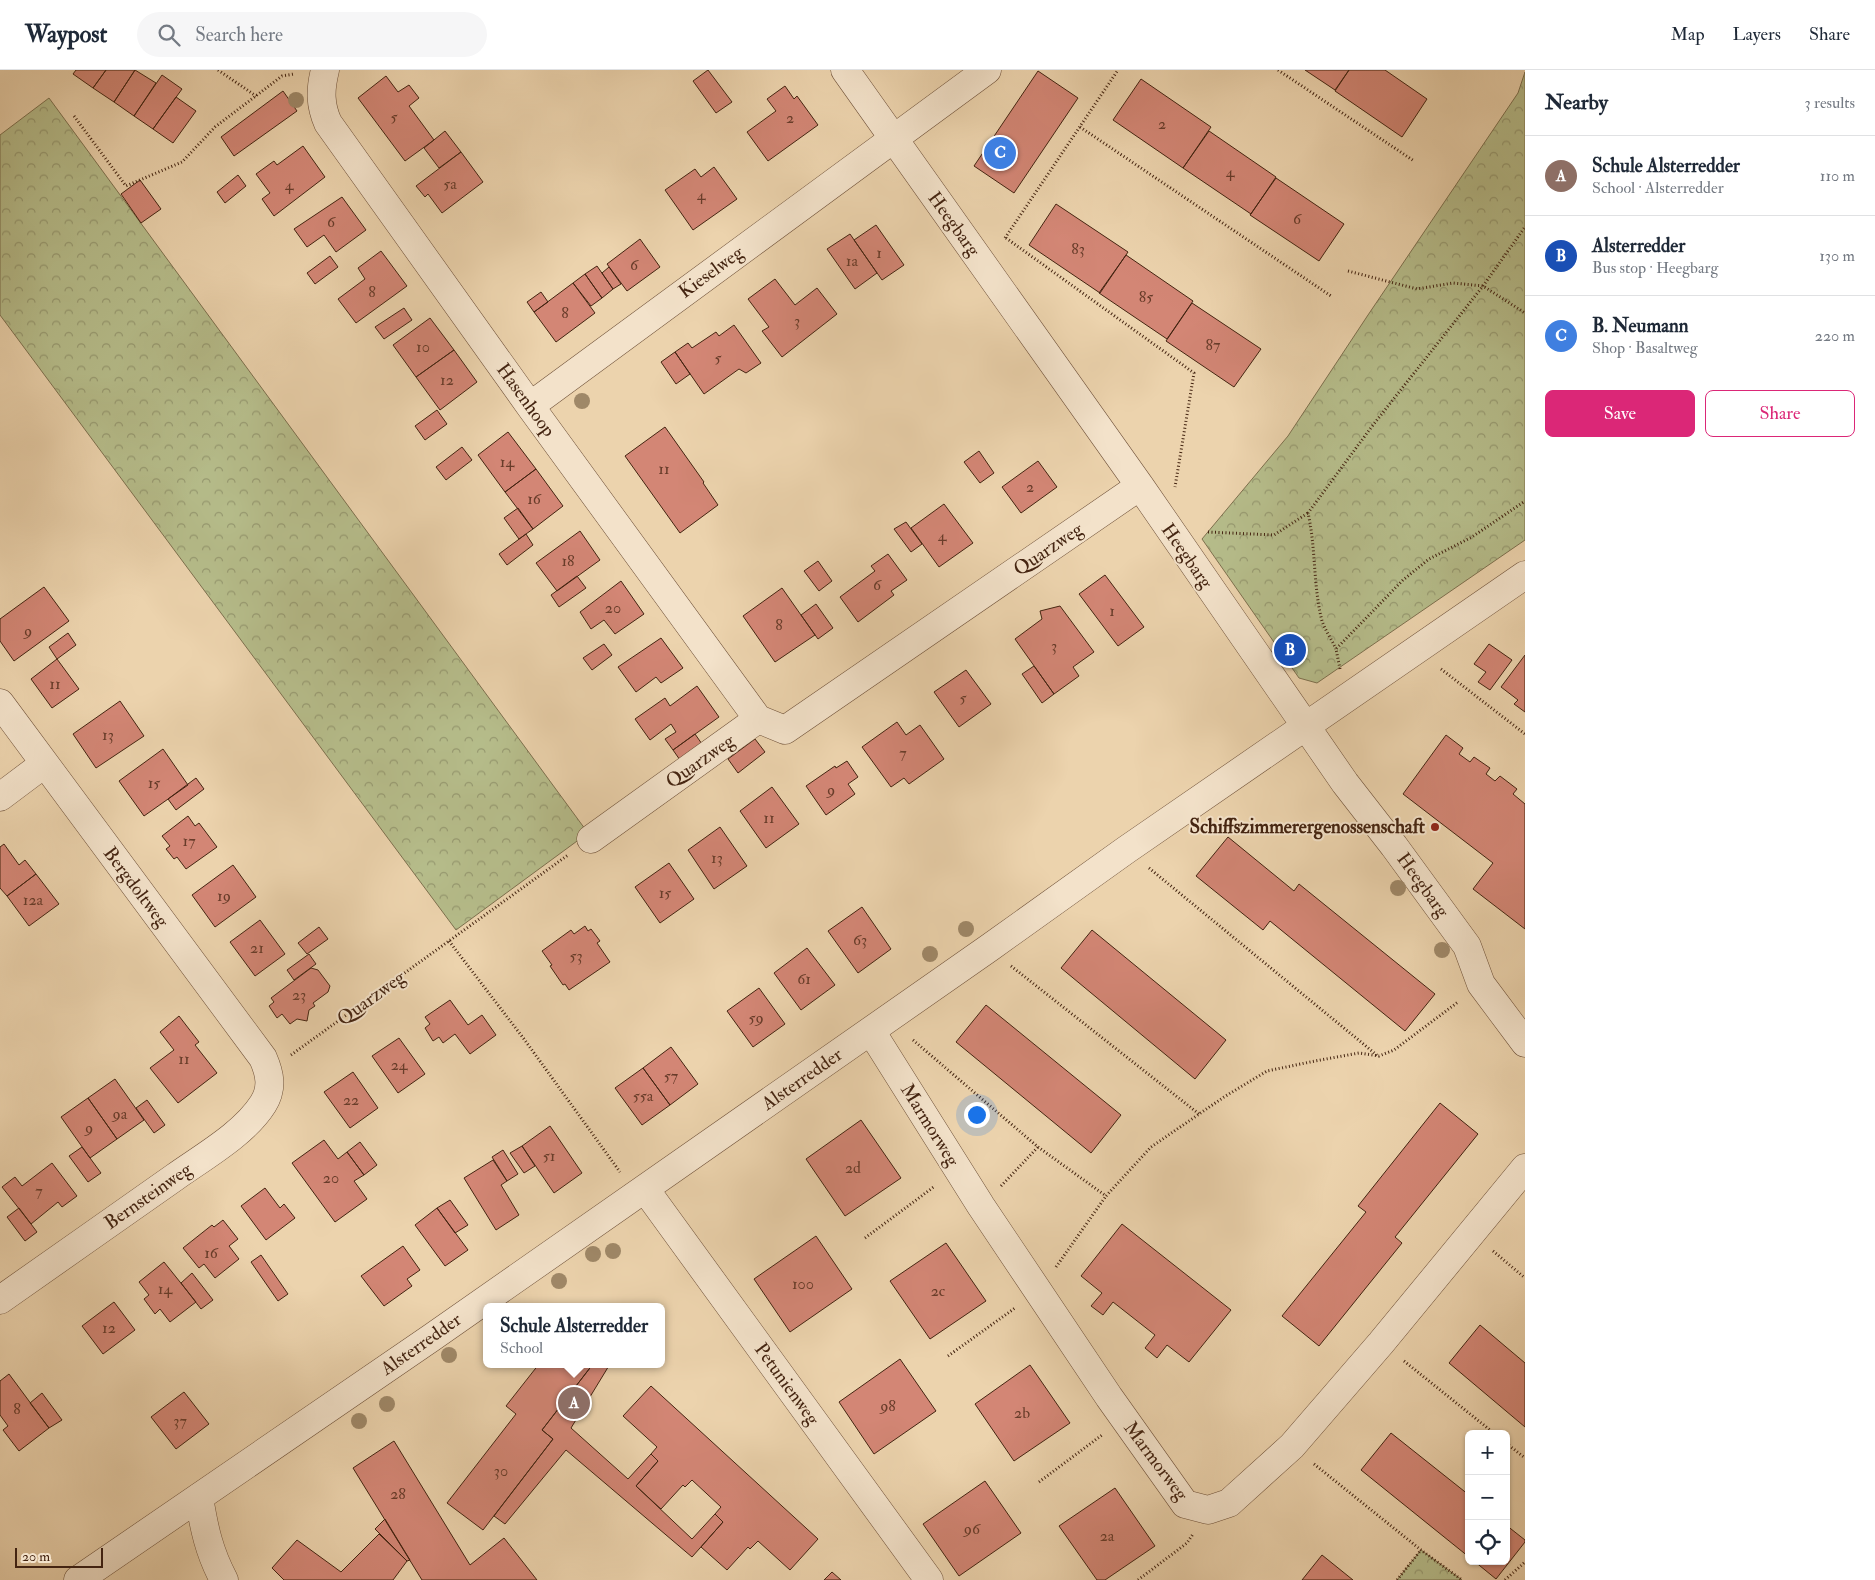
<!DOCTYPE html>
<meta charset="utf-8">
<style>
body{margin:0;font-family:"IM FELL Double Pica",serif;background:#f6f6f7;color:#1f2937}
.controls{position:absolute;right:15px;bottom:15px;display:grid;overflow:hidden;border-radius:8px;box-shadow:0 1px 4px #0004}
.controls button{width:45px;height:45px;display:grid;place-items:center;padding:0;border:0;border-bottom:1px solid #e0e1e3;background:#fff;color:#1f2937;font:25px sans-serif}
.scale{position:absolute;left:15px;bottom:12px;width:88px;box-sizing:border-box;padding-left:5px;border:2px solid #442411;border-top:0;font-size:14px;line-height:18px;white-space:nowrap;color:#442411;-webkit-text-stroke:4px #f3e2ca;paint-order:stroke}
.you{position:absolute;left:976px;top:1044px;width:18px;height:18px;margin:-12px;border:4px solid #fff;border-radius:50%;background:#1a73e8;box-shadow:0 0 0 8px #1a73e833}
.badge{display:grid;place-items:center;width:32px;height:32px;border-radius:50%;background:#db2777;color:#fff;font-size:16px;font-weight:700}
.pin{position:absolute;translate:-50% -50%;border:2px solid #fff;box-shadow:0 1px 5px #0006}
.popup{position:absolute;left:483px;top:1233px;width:182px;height:65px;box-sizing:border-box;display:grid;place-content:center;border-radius:8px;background:#fff;filter:drop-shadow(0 1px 4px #0005);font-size:16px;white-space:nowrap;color:#747a83}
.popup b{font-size:19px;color:#1f2937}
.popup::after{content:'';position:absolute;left:50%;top:100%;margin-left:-10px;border:10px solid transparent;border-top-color:#fff}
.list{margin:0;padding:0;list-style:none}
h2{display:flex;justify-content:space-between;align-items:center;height:65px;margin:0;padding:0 20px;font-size:21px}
h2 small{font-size:16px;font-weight:400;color:#747a83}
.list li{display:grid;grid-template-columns:32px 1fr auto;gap:15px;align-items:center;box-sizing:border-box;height:80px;padding:0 20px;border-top:1px solid #e0e1e3}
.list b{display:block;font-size:19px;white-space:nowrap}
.list p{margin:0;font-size:16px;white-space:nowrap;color:#747a83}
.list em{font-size:16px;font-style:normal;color:#747a83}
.actions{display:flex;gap:10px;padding:15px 20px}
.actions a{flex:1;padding:11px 0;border:1px solid #db2777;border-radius:8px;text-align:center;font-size:18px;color:#db2777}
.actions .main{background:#db2777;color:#fff}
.icon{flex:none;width:28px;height:28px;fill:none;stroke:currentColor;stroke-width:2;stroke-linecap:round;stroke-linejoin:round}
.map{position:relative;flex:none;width:1525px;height:1510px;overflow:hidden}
header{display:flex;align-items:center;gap:30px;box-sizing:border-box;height:70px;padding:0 25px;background:#fff;border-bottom:1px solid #e0e1e3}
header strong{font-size:24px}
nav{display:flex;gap:28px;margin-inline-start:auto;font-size:18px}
.search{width:350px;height:45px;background:#f6f6f7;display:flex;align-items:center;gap:12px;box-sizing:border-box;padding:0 18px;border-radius:28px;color:#747a83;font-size:19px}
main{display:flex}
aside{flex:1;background:#fff}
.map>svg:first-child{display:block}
</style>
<header>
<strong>Waypost</strong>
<div class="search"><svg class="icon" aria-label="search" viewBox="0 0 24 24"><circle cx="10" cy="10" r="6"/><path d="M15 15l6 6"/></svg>Search here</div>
<nav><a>Map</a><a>Layers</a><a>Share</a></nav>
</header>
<main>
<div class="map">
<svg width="1525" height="1510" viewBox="0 0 1525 1510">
<defs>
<pattern id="forest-crowns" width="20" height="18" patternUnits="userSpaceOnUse" patternTransform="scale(1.25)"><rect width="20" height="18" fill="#b6bd8b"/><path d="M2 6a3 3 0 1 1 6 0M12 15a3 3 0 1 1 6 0" fill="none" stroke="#969970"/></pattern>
</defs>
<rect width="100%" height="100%" fill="#ecd3ad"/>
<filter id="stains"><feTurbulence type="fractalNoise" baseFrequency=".004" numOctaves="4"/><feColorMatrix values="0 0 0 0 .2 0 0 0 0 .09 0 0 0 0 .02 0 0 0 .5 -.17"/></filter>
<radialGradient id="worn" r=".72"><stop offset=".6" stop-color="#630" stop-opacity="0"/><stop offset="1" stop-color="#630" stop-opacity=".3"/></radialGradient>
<path fill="url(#forest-crowns)" stroke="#7d704e" d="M1525,2v468l-208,143 -18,-5 -97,-139 86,-103 80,-121 150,-222z
M49,28l539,735 -132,97 -456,-615v-180z
M1421,1480l41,30h-65z"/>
<path fill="#d38675" stroke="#442411" d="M76,0h30l-13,18 -20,-14z
M106,0h29l-21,32 -21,-14z
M135,0l21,13 -22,33 -20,-14z
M708,0l24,32 -16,11 -23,-32z
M1305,0h44l-14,20z
M1349,0h36l42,29 -25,38 -67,-46z
M1038,1l40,27 -64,95 -40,-27z
M162,5l20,14 -29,40 -19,-13z
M386,6l12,16 11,-7 10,13 -10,8 25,34 -29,21 -47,-63z
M1141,9l70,48 -28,41 -70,-48z
M785,16l9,13 3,-3 21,29 -50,36 -21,-29 29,-21 -9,-12z
M283,21l14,20 -63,45 -13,-19z
M176,27l20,14 -23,32 -20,-14z
M445,61l16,21 -22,16 -15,-20z
M1209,61l67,46 -25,37 -68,-46z
M303,76l22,31 -51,39 -12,-17 8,-6 -14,-19 18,-13 3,4z
M461,82l22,30 -41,31 -14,-19 -3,3 -9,-11z
M714,97l23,32 -44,31 -28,-40 30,-21 6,8z
M238,105l8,11 -21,17 -8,-11z
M1276,108l68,46 -25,37 -69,-46z
M140,110l21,29 -20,14 -20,-29z
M342,127l24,33 -30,22 -12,-17 -17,12 -13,-18z
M1056,134l72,48 -28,41 -71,-48z
M876,155l28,40 -22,15 -28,-40z
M850,164l27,39 -22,16 -28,-40z
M640,169l20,28 -33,24 -20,-27z
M381,181l26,35 -51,37 -18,-24 27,-20 -7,-11z
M1126,185l67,46 -26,38 -68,-46z
M330,186l8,11 -23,17 -8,-11z
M597,196l16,23 -11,9 -17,-24z
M609,197l12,17 -8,5 -11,-16z
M585,204l17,24 -11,8 -18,-23z
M775,209l20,26 22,-17 20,26 -55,43 -20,-26 7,-4 -21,-28z
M573,213l22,30 -39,29 -22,-30z
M541,222l7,10 -14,10 -7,-10z
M1192,233l69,46 -27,38 -68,-46z
M404,238l8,12 -28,19 -9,-12z
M430,248l24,32 -38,27 -23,-32z
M734,255l27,38 -15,10 -7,-4 -35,25 -29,-42 13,-9 4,5 24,-16 3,4z
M454,280l23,32 -37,28 -24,-33z
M675,282l15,22 -14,10 -15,-22z
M437,340l10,14 -22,16 -10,-14z
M665,357l39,55 -1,1 15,22 -38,28 -55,-77z
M508,362l28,37 -31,23 -27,-37z
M462,377l10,13 -26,20 -10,-13z
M979,381l15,22 -14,10 -16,-21z
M1038,391l19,26 -36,26 -19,-26z
M536,399l27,37 -30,23 -28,-37z
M944,434l29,39 -34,24 -28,-39z
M518,438l15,21 -14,10 -15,-21z
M906,452l16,22 -11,8 -17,-23z
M580,461l20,29 -43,31 -21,-28z
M526,464l7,11 -26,20 -8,-11z
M888,484l19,26 -16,11 3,4 -36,27 -18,-25 35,-26 -4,-5z
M818,491l14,20 -13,10 -15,-20z
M1105,505l39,52 -26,19 -39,-52z
M577,506l9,12 -27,19 -8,-12z
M621,511l23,33 -29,20 -11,-14 -13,9 -11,-17z
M44,517l25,34 -55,40 -14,-20v-22z
M782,518l33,47 -40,27 -32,-46z
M816,534l17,24 -15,11 -17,-24z
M1060,536l34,46 -21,15 6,9 -25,18 -39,-55 27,-20 -2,-8z
M68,563l8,12 -19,14 -8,-12z
M661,568l22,30 -22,15 -5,-6 -20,15 -18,-25z
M604,574l8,11 -20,15 -9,-12z
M1489,574l23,16 -22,30 -12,-8 8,-10 -12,-8z
M1525,585v57l-11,-8 4,-4 -17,-13z
M57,589l22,30 -27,19 -21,-29z
M1034,596l20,28 -12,9 -20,-29z
M966,600l25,34 -32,23 -25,-35z
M697,616l22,31 -46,33 -8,-11 11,-7 -5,-8 -21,16 -15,-21 30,-21 5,8z
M120,631l24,35 -48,32 -23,-34z
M897,652l9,13 14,-10 24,34 -35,25 -5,-6 -13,9 -29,-40z
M695,664l7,10 -22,16 -7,-10z
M1446,665l17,13 -4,6 11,8 4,-5 16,11 -4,6 9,7 5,-5 17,13 -4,5 12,10v125l-52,-40 20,-26 -90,-69z
M755,669l10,13 -27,21 -10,-14z
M163,679l25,36 -44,31 -25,-35z
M847,691l11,16 -10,7 7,10 -29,21 -20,-29 29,-20 1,2z
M196,708l8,11 -28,21 -8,-11z
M772,717l27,37 -33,24 -26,-37z
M188,746l7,10 4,-3 18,24 -31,22 -9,-12 -3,2 -8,-10 4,-3 -8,-10z
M720,757l27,39 -33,23 -26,-39z
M1228,767l66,54 5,-7 136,110 -30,37 -135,-110 -7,9 -67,-54z
M4,774l15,21 6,-5 11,14 -29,22 -7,-8v-41z
M669,793l25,36 -34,24 -25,-36z
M233,795l23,32 -41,30 -23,-32z
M36,804l23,30 -30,22 -22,-30z
M862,837l29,42 -33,24 -30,-42z
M260,850l25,34 -30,22 -25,-34z
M585,856l3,5 3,-2 9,12 -3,2 13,19 -41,28 -4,-6 -2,1 -13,-19 2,-1 -10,-14 29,-21 3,4z
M319,857l9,12 -21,15 -9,-11z
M1092,860l134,110 -31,39 -134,-111z
M807,878l28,37 -34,25 -27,-37z
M309,884l7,10 -22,16 -7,-10z
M311,898l7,2 12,16 -2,6 -15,11 2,3 -6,4 -2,11 -10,-2 -7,5 -8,-10 -5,4 -8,-12 5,-4 -3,-4z
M759,918l26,36 -32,23 -26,-36z
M450,930l18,25 14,-10 14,20 -26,19 -15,-20 -12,9 -4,-6 -6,4 -8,-13 5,-4 -5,-7z
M986,935l135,110 -30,38 -135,-111z
M179,946l20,26 -4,3 22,28 -39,30 -28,-35 24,-18 -14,-18z
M399,968l26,36 -27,19 -26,-37z
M671,977l27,37 -28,21 -27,-37z
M643,998l27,37 -28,20 -27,-37z
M353,1002l25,36 -28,20 -26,-36z
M115,1009l29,41 -27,19 -29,-41z
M88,1028l29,41 -27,19 -29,-41z
M147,1030l18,25 -11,8 -18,-25z
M1440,1033l38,31 -83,103 7,6 -83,103 -37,-30 84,-104 -8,-6z
M861,1050l40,58 -56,38 -39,-57z
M550,1056l32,47 -28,20 -32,-47z
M324,1070l14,19 9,-7 17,23 -10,6 13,18 -32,23 -43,-59z
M360,1072l17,23 -13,10 -17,-23z
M522,1076l13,20 -11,7 -14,-20z
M82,1077l19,26 -13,9 -19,-26z
M503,1080l15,24 -11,7 -15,-24z
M493,1090l14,21 -6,4 18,30 -23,15 -32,-52z
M52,1093l25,33 -15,11 -4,-5 -27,22 -29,-37 13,-10 7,9z
M265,1118l15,20 4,-4 11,14 -29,22 -25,-34z
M450,1130l18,25 -13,8 -18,-25z
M19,1138l18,24 -12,9 -18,-24z
M437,1138l31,42 -23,16 -30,-41z
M223,1150l15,19 -9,7 10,13 -24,19 -11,-14 -5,4 -16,-20 29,-23 2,2z
M1122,1154l109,86 -42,52 -22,-17 -10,13 -12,-10 10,-13 -42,-33 -10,13 -12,-9 11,-13 -21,-17z
M816,1166l36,53 -62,43 -36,-53z
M946,1173l40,58 -56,38 -40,-58z
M403,1176l17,24 -13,9 5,7 -28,20 -23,-30z
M261,1185l27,39 -10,7 -27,-39z
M164,1192l32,40 -26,20 -10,-13 -5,5 -11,-15 5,-4 -10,-13z
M192,1203l21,27 -12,9 -20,-26z
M114,1232l21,28 -32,24 -21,-28z
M1480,1255l45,38v64l-76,-64z
M900,1289l36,52 -62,43 -35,-52z
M539,1294h54l-51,66 11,9 -70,91 -36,-27 69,-89 -10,-8z
M593,1294h17l-39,64 57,51 23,-25 7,7 -22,25 56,53 23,-25 8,8 -31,35 -126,-107 -61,74 -11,-8 59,-77 -11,-9z
M1030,1295l40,58 -56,38 -39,-57z
M9,1304l40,54 -30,23 -16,-21 5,-4 -8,-11v-34z
M651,1316l167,153 -28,31 -32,-29 -8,8 -2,-2 -21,23 -26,-23 22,-25 -8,-8 6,-7 -29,-27 -7,7 -2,-2 -22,24 -25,-23 22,-25 -7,-7 6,-7 -34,-31z
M184,1322l25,32 -33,25 -25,-32z
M42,1323l20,27 -13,8 -19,-25z
M1391,1363l78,62v62l-108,-87z
M394,1371l76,124 34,-27 33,42h-115l-69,-112z
M985,1411l36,52 -62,43 -36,-52z
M1115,1418l40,58 -50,34h-8l-38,-54z
M385,1449l25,41 -3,1 -32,-32z
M1506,1455l19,15v2l-29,37 -22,-18h32z
M379,1464l28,27 -14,19h-109l-12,-12 25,-28 44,32z
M1322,1485l31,25h-51z
M832,1502l9,8h-17z"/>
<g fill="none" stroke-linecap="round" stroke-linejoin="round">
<defs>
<path id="minor" d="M325,0c-5,20 -5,35 3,53l202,283 228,313
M845,0l295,416 205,297 49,63 73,100 14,38 44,59
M530,336l457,-336
M0,633l263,355c7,16 10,30 0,46 -19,30 -60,53 -88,73 -58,41 -117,82 -175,123
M758,649l27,11 355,-244
M0,727l44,-33
M591,769l167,-120
M871,961l110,175 128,191 76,107 23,6 21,-7 63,-57 89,-103 144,-175
M645,1119l284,391
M199,1427c5,31 10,55 25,83
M78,1510l353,-242 558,-390 137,-98 399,-275"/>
</defs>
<use href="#minor" stroke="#6e5038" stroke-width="29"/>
<path stroke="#442411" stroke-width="3" stroke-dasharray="1 2.5" stroke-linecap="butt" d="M218,0l38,26
M1278,0l136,91
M74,46l52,70 56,-24 33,-35 67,-51 12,-2
M1080,57l251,169
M1005,168l113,-168
M1006,168l188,135 -19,114
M1348,201l69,18 36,-6 30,3 42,27
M1208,462l66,3 34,-22
M1336,579c-4,-9 -11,-19 -14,-28 -9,-35 -6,-73 -14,-108l65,-88 110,-139 42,-59
M1340,599l-4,-20 67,-69 26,-21 43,-22 53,-36
M1441,599l84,65
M1149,798l229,188
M449,871l75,98 96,133
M1011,896l188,148
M913,970l125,107 68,49 45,-49 73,-50 43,-26 48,-10 44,-8 20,3 15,-6 64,-48
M291,985l277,-200
M1001,1116l37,-39
M865,1168l70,-52
M1493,1181l32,27
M1056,1197l50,-71
M948,1286l67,-48
M1404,1291l91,73
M1506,1373l19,15
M1314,1394l107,86 41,30
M1039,1412l63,-47
M1138,1510l49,-37 6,-9
M1397,1510l24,-30
M1505,1510l20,-18"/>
<use href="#minor" stroke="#f3e2ca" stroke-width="28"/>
</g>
<g fill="#9f8868">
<circle cx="296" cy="30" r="8"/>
<circle cx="582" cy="331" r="8"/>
<circle cx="1398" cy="818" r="8"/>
<circle cx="966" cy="859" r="8"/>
<circle cx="1442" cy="880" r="8"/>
<circle cx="930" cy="884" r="8"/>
<circle cx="613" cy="1181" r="8"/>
<circle cx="593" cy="1184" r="8"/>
<circle cx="559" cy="1211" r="8"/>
<circle cx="449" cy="1285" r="8"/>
<circle cx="387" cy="1334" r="8"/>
<circle cx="359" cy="1351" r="8"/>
</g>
<circle fill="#8f2418" stroke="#f3e2ca" stroke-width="2" cx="1435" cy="757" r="5"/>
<g text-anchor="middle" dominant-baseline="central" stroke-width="4" stroke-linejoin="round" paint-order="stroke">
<g font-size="16" fill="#683c2a">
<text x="394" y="47">5</text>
<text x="790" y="48">2</text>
<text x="1162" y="54">2</text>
<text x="1230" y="102">4</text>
<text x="450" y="114">5a</text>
<text x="289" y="115">4</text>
<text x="701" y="125">4</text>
<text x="1297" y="149">6</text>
<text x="331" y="152">6</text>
<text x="1078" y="179">83</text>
<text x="879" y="183">1</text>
<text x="852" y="191">1a</text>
<text x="634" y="195">6</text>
<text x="372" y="222">8</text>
<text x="1146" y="227">85</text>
<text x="565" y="243">8</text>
<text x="797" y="251">3</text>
<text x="1213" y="275">87</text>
<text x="423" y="277">10</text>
<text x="718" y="288">5</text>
<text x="447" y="310">12</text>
<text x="507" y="392">14</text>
<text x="664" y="399">11</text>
<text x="1030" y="417">2</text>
<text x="534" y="429">16</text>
<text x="942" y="466">4</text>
<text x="568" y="491">18</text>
<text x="877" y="515">6</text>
<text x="613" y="538">20</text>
<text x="1112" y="541">1</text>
<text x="779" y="555">8</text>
<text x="28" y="561">9</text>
<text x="1054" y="576">3</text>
<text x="55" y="614">11</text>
<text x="963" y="628">5</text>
<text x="108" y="665">13</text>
<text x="903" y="683">7</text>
<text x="154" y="713">15</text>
<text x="831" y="720">9</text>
<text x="769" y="748">11</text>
<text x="189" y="771">17</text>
<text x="717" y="788">13</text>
<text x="665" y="823">15</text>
<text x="224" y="826">19</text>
<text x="33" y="830">12a</text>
<text x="860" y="870">63</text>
<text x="257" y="878">21</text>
<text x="576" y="886">53</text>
<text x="804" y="909">61</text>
<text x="299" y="925">23</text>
<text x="756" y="948">59</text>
<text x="184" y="989">11</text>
<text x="399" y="995">24</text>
<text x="671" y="1006">57</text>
<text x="643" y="1026">55a</text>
<text x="351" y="1030">22</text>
<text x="120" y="1044">9a</text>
<text x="89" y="1058">9</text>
<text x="549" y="1086">51</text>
<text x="853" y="1098">2d</text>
<text x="331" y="1108">20</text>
<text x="39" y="1121">7</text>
<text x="211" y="1183">16</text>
<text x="803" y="1214">100</text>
<text x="165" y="1219">14</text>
<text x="938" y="1221">2c</text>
<text x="109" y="1258">12</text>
<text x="888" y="1336">98</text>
<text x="17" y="1339">8</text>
<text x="1022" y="1343">2b</text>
<text x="180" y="1351">37</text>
<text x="501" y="1401">30</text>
<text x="398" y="1424">28</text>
<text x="972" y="1459">96</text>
<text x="1107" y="1466">2a</text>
</g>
<g font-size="19" fill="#442411" stroke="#f3e2ca">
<text transform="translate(954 154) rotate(54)">Heegbarg</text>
<text transform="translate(711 202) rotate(-36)">Kieselweg</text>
<text transform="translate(526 330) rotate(54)">Hasenhoop</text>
<text transform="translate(1048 479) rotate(-34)">Quarzweg</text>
<text transform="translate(1187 486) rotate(55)">Heegbarg</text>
<text transform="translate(700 691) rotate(-35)">Quarzweg</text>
<text transform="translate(1423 815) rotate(54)">Heegbarg</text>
<text transform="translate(136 817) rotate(53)">Bergdoltweg</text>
<text transform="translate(371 928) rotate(-36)">Quarzweg</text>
<text transform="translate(802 1009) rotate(-35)">Alsterredder</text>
<text transform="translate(930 1055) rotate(58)">Marmorweg</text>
<text transform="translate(148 1126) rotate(-35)">Bernsteinweg</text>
<text transform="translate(421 1274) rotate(-35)">Alsterredder</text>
<text transform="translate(787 1314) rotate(54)">Petunienweg</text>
<text transform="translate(1156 1391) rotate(53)">Marmorweg</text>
</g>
<g font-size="19" font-weight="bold" fill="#442411" stroke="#f3e2ca" text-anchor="end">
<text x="1425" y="757">Schiffszimmerergenossenschaft</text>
</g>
</g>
<rect width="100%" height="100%" filter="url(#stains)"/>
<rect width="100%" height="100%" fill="url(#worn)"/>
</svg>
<div class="controls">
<button>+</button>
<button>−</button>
<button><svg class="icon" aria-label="locate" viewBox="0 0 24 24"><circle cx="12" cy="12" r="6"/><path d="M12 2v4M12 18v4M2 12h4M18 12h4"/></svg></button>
</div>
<div class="scale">20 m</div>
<div class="you"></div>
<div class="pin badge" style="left:574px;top:1333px;background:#8d6e63">A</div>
<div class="popup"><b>Schule Alsterredder</b>School</div>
<div class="pin badge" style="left:1290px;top:580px;background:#1a4fb4">B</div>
<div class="pin badge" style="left:1000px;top:83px;background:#3f7fe0">C</div>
</div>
<aside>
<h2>Nearby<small>3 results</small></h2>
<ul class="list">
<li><span class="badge" style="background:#8d6e63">A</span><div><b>Schule Alsterredder</b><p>School · Alsterredder</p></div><em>110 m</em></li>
<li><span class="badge" style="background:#1a4fb4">B</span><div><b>Alsterredder</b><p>Bus stop · Heegbarg</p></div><em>130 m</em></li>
<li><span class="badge" style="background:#3f7fe0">C</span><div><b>B. Neumann</b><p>Shop · Basaltweg</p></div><em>220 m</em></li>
</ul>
<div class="actions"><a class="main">Save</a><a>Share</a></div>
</aside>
</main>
